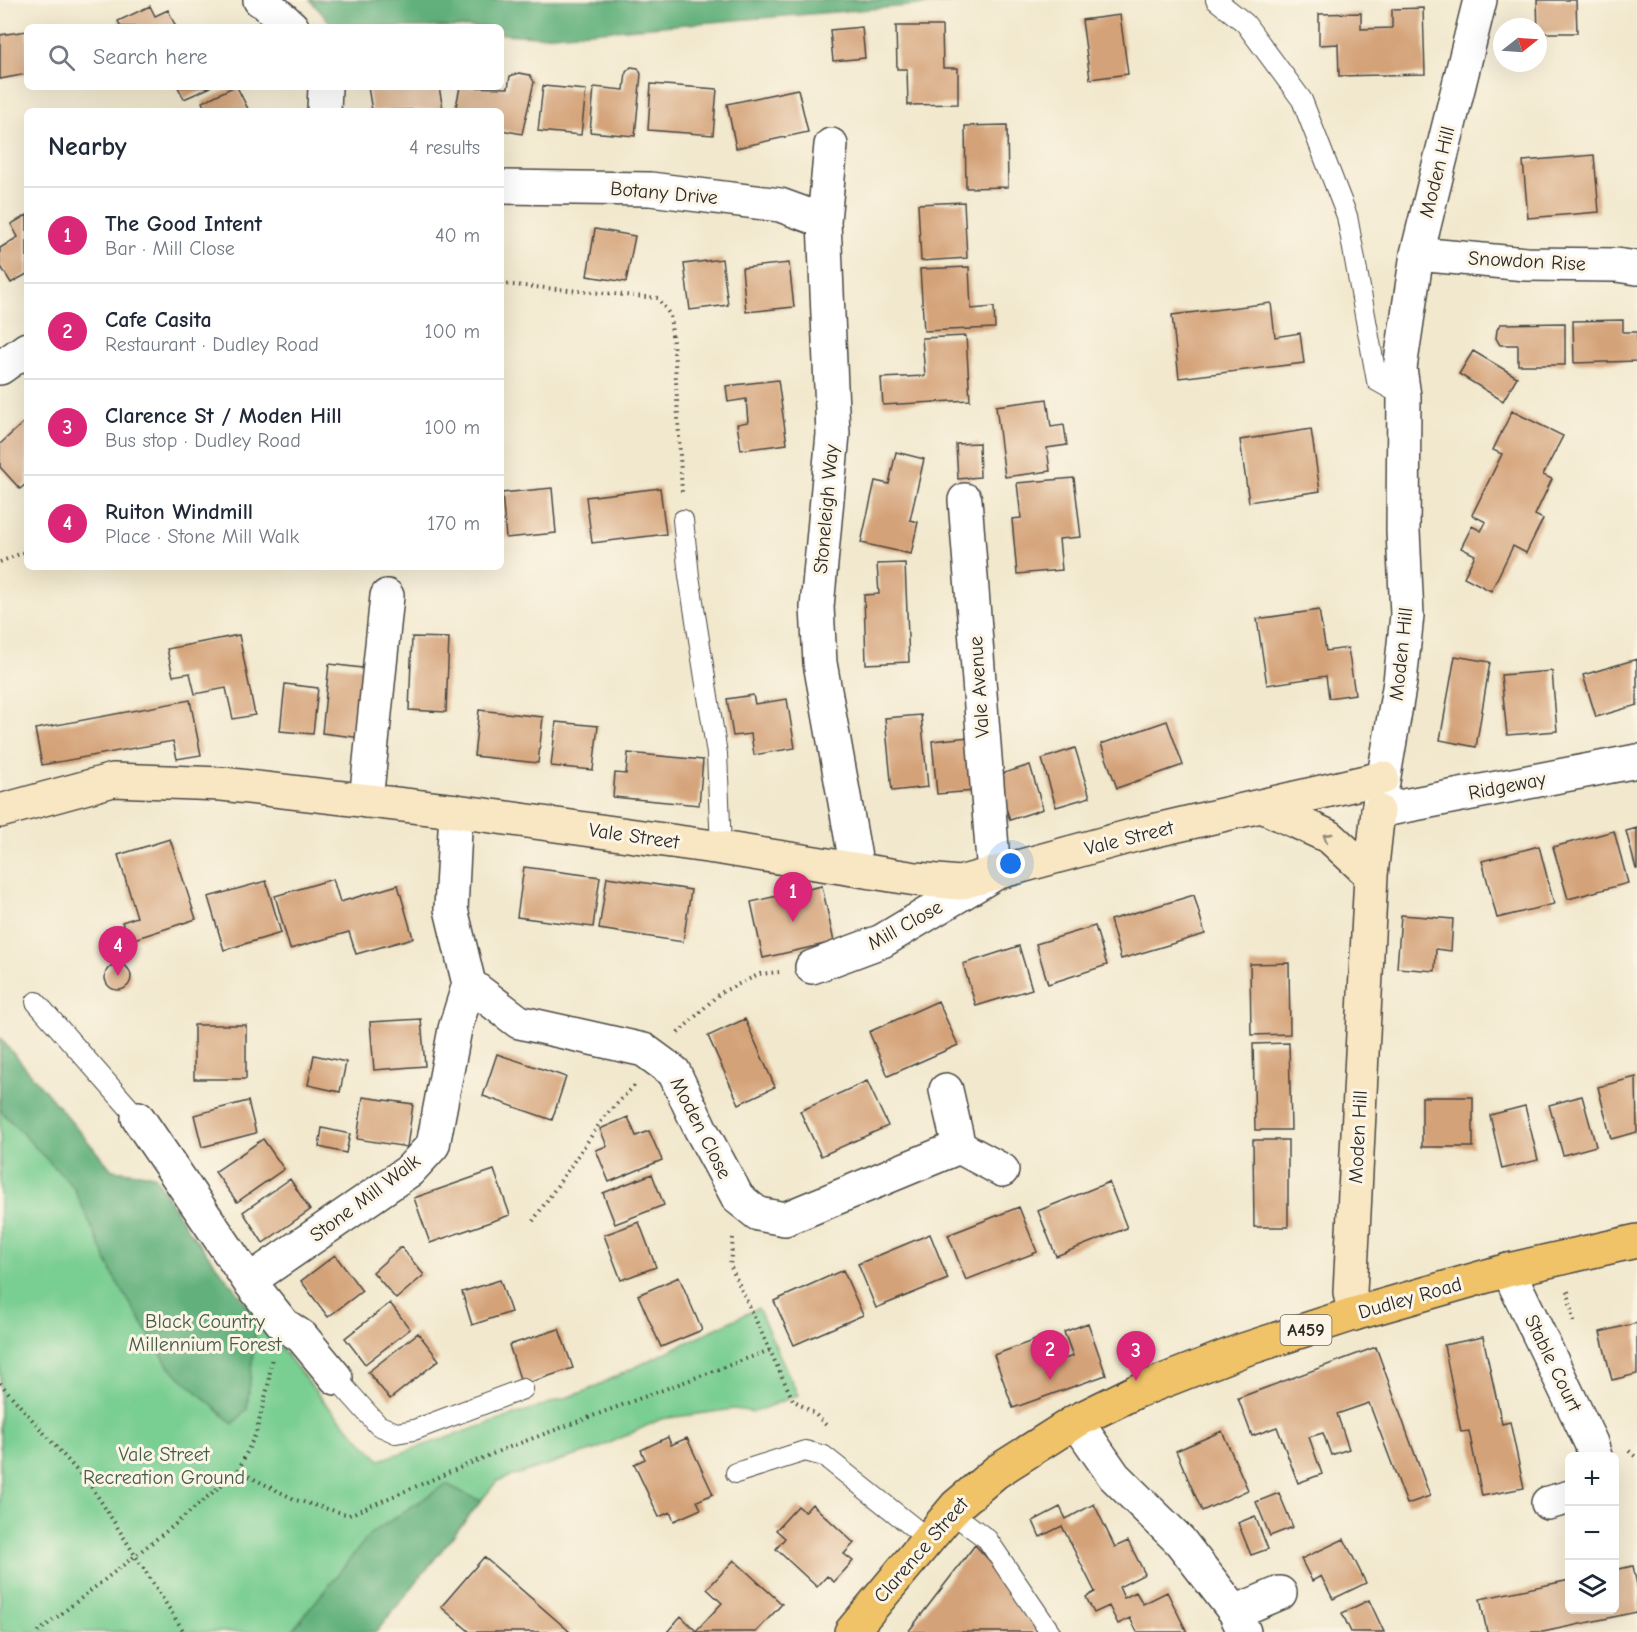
<!DOCTYPE html>
<meta charset="utf-8">
<style>
body{margin:0;font-family:"Comic Neue",sans-serif;background:#f6f6f7;color:#1f2937}
.controls{position:absolute;right:18px;bottom:18px;display:grid;overflow:hidden;border-radius:9px;box-shadow:0 6px 24px #0002}
.controls button{width:54px;height:54px;display:grid;place-items:center;padding:0;border:0;border-bottom:2px solid #e0e1e3;background:#fff;color:#1f2937;font:30px sans-serif}
.compass{position:absolute;left:1493px;top:18px;width:54px;height:54px;border-radius:50%;background:#fff;box-shadow:0 6px 24px #0002;rotate:73deg}
.you{position:absolute;left:1011px;top:864px;width:21px;height:21px;margin:-15px;border:4px solid #fff;border-radius:50%;background:#1a73e8;box-shadow:0 0 0 9px #1a73e833}
.badge{display:grid;place-items:center;width:39px;height:39px;border-radius:50%;background:#db2777;color:#fff;font-size:20px;font-weight:700}
.pin{position:absolute;translate:-50% -50px;filter:drop-shadow(0 2px 3px #0008)}
.pin::after{content:'';position:absolute;top:32px;width:21px;height:18px;background:inherit;clip-path:polygon(0 0,100% 0,50% 100%)}
.list{margin:0;padding:0;list-style:none}
h2{display:flex;justify-content:space-between;align-items:center;height:78px;margin:0;padding:0 24px;font-size:26px}
h2 small{font-size:20px;font-weight:400;color:#747a83}
.list li{display:grid;grid-template-columns:39px 1fr auto;gap:18px;align-items:center;box-sizing:border-box;height:96px;padding:0 24px;border-top:2px solid #e0e1e3}
.list b{display:block;font-size:22px;white-space:nowrap}
.list p{margin:0;font-size:20px;white-space:nowrap;color:#747a83}
.list em{font-size:20px;font-style:normal;color:#747a83}
.icon{flex:none;width:33px;height:33px;fill:none;stroke:currentColor;stroke-width:2;stroke-linecap:round;stroke-linejoin:round}
.map{position:relative;flex:none;width:1637px;height:1632px;overflow:hidden}
.search{position:absolute;background:#fff;box-shadow:0 6px 24px #0002;left:24px;top:24px;width:480px;height:66px;display:flex;align-items:center;gap:15px;box-sizing:border-box;padding:0 21px;border-radius:9px;color:#747a83;font-size:22px}
.panel{position:absolute;background:#fff;box-shadow:0 6px 24px #0002;left:24px;top:108px;width:480px;height:462px;border-radius:9px}
.map>svg:first-child{display:block}
</style>
<div class="map">
<svg width="1637" height="1632" viewBox="0 0 1637 1632">
<rect width="100%" height="100%" fill="#fcf5e5"/>
<filter id="ink" filterUnits="userSpaceOnUse"><feTurbulence type="fractalNoise" baseFrequency=".0167" numOctaves="2"/><feDisplacementMap in="SourceGraphic" scale="12" xChannelSelector="R" yChannelSelector="G"/><feConvolveMatrix kernelMatrix="1 2 1 2 8 2 1 2 1" color-interpolation-filters="sRGB"/></filter>
<filter id="wash" filterUnits="userSpaceOnUse"><feTurbulence type="fractalNoise" baseFrequency=".008" numOctaves="4" result="noise"/><feDisplacementMap in="SourceGraphic" scale="24" xChannelSelector="R" yChannelSelector="G"/><feGaussianBlur stdDeviation="1.35" result="paint"/><feColorMatrix in="noise" values="0 0 0 0 0 0 0 0 0 0 0 0 0 0 0 0 0 1.4 0 .05"/><feComposite in="paint" operator="in"/></filter>
<g filter="url(#wash)">
<rect width="100%" height="100%" fill="#f1e8cd"/>
<path fill="#79ce92" stroke="#527c5e" stroke-width="1.5" d="M0,1038l112,132 42,5 31,51 72,91 68,86 55,57 206,-69 172,-83 40,87 -44,17 -20,-3 -73,10 -64,30 -100,32 -121,151h-376z"/>
<path fill="#62b17c" stroke="#466e54" stroke-width="1.5" d="M310,0h671l-441,36 -39,-2v-7h-167z
M0,1038l112,132 42,5 31,51 72,91 -10,92 -14,15 -64,-57 -54,-88 -41,-91 -74,-78z
M446,1484l35,17 -105,131h-85l79,-98z"/>
<g id="blocks">
<path fill="#d4a278" d="M1537,0h39l1,33h-39z
M150,6l5,10 13,-6 8,17h-55l-3,-6z
M1423,8l2,66 -86,2 -1,-32 -19,1v-31l42,-1v16l31,-1v-19z
M1120,15l8,59 -38,5 -8,-59z
M896,26h46l1,42h15v36l-50,1 -1,-36h-10z
M862,27l3,31 -32,3 -3,-31z
M27,31v43l-27,5v-44z
M631,67l7,1 3,6 -6,62 -45,-4 4,-45 30,3 2,-18z
M519,73l11,2 4,7 -12,52 -21,-4v-19h-46l5,-24 48,1 2,-12z
M651,84l66,5 -4,46 -65,-5z
M543,86l43,4 -5,45 -43,-4z
M178,87h33l-27,12z
M233,87h4l12,24h-43l-4,-9z
M368,87h71l4,22 -71,2z
M798,89l10,43 -72,16 -9,-44z
M1007,125l1,62 -42,1 -1,-62z
M1594,155l5,57 -71,6 -5,-57z
M964,202l3,56 -46,3 -3,-57z
M27,215v59l-16,9 -11,-18v-17l18,-11 -7,-13z
M595,229l40,7 -9,46 -39,-6z
M722,259l6,46 -38,5 -6,-46z
M789,263l5,44 -48,5 -4,-44z
M969,267l2,42 23,-2 1,21 -71,3 -4,-62z
M1271,303l4,34 25,-4 4,30 -125,15 -7,-63z
M1623,320v12h14v29l-63,2 -1,-42z
M1565,323v42h-47v-20h-18l-4,-7 1,-8 3,-6z
M966,336l4,64 -87,5 -2,-27 44,-2 -3,-38z
M1473,351l44,26 -14,24 -44,-27z
M778,380l9,64 -46,6 -4,-26 11,-2 -2,-23 -18,3 -2,-16z
M1047,399l4,28 13,-2 3,20 -20,3 3,23 -45,6 -9,-71z
M1512,411l51,25 -20,39 9,4 -17,36 8,4 -17,34 -13,-7 -22,45 -27,-14 11,-22 -14,-7 11,-22 9,5 5,-9 -14,-7 30,-61 -9,-4z
M24,422l3,3v58l-7,6 -20,-22v-23z
M1311,429l9,62 -71,11 -9,-62z
M979,443l1,34 -22,2 -2,-35z
M896,452l28,7 -14,61 8,2 -7,32 -50,-11 14,-62 14,3z
M1074,478l7,59 -22,2 3,31 -45,4 -5,-55 9,-1 -4,-35z
M552,488l4,45 -50,5 -4,-45z
M660,488l6,46 -74,9 -6,-46z
M905,563l4,99 -43,2 -2,-69 15,-1 -2,-30z
M1319,610l7,41 22,-3 7,46 -26,4 -3,-22 -59,9 -10,-66z
M239,635l16,80 -22,4 -7,-31 -31,6 -5,-21 -17,3 -6,-27z
M412,637l37,1 -3,74 -37,-2z
M1455,656l35,6 -14,85 -36,-7z
M1637,659v46l-41,12 -13,-42z
M329,664l41,5 -8,69 -40,-5z
M1552,671l5,60 -50,4 -6,-60z
M285,684l33,4 -5,46 -33,-3z
M753,695l2,9 32,-5 8,49 -41,7 -3,-21 -18,2 -6,-37z
M190,700l11,55 -24,4 -4,-18 -131,24 -7,-36z
M479,710l64,7 -5,46 -64,-7z
M921,715l7,72 -36,4 -7,-73z
M1167,721l16,44 -66,23 -16,-44z
M556,722l42,4 -5,44 -42,-4z
M969,737l6,54 -38,3 -5,-53z
M1075,748l15,49 -34,10 -14,-48z
M628,753l75,7 -4,45 -86,-8 2,-24 11,1z
M1030,765l13,44 -33,11 -15,-44z
M1637,828v41h-1l-10,-38z
M1614,831l14,52 -60,16 -15,-52z
M170,839l26,80 -68,22 -6,-19 15,-5 -19,-62z
M1539,846l15,58 -57,14 -15,-57z
M524,867l76,10 -7,50 -76,-10z
M607,877l84,13 -8,52 -84,-13z
M333,879l7,23 58,-17 15,53 -57,16 -7,-22 -59,17 -15,-53z
M266,881l15,52 -57,17 -16,-53z
M822,886l12,56 -71,16 -12,-56z
M1194,895l11,39 -84,25 -11,-39z
M1401,915l52,4 -2,32 -15,-2 -1,22 -38,-3z
M1095,926l12,39 -59,19 -12,-40z
M1019,946l13,43 -56,17 -13,-42z
M1289,963l1,71 -39,1 -1,-71z
M105 977a13 13 0 1 1 26 0a13 13 0 1 1-26 0Z
M938,1001l20,44 -70,31 -19,-44z
M421,1019l4,47 -51,4 -4,-48z
M745,1019l30,68 -36,17 -31,-68z
M194,1025h52v54h-52z
M1289,1043l2,87h-36l-2,-86z
M497,1054l69,23 -14,43 -69,-24z
M314,1055l32,7 -6,30 -32,-7z
M1636,1077l1,55 -26,7 -13,-52z
M867,1081l21,45 -67,30 -21,-45z
M1582,1096l14,50 -33,9 -14,-50z
M363,1097l50,7 -6,43 -50,-8z
M1422,1097h51v50h-51z
M248,1101l8,32 -54,14 -8,-32z
M1525,1106l13,54 -36,9 -12,-54z
M628,1117l8,19 13,-5 13,29 -53,22 -13,-32 11,-4 -7,-17z
M322,1128l28,6 -4,19 -27,-6z
M263,1139l21,30 -47,33 -22,-30z
M1253,1140h35v87h-34z
M494,1170l16,45 -80,28 -16,-45z
M652,1174l12,31 -49,19 -12,-31z
M290,1179l20,31 -47,33 -20,-31z
M1109,1182l18,46 -71,28 -18,-45z
M1019,1207l18,45 -71,28 -18,-45z
M639,1222l17,45 -35,13 -17,-45z
M930,1234l18,45 -72,29 -18,-44z
M401,1247l23,28 -28,24 -23,-27z
M335,1255l27,36 -34,26 -27,-36z
M843,1270l20,45 -69,30 -20,-44z
M679,1277l23,53 -41,17 -23,-52z
M500,1280l11,32 -39,13 -10,-33z
M390,1303l20,26 -45,35 -20,-26z
M1088,1323l18,52 -93,33 -19,-53 52,-19 10,26 17,-6 -9,-24z
M1637,1323v51l-25,6 -12,-48z
M559,1329l14,39 -51,17 -13,-40z
M418,1333l21,27 -49,39 -22,-27z
M1483,1337l19,87 8,-2 14,66 -42,8 -13,-65 -8,1 -17,-87z
M1376,1347l54,149 -23,8 -38,-101 -32,11 12,35 -18,6 -8,-22 -14,4 13,37 -24,9 -21,-56 -25,9 -14,-38z
M1222,1431l26,59 -46,21 -26,-60z
M668,1437l3,8 16,-7 26,56 -16,7 4,8 -27,12 -4,-9 -11,5 -25,-53 11,-5 -4,-9z
M1279,1493l14,34 -23,9 -14,-34z
M812,1504l42,39 -10,11 9,7 -19,21 -7,-6 -10,11 -41,-38 9,-11 -9,-8 22,-24 7,6z
M1094,1504l21,43 13,-6 17,33 -26,13 5,11 12,-6 7,12 24,-12 20,40h-50l-7,-14 -12,6 -9,-18 -15,7 -8,-16 9,-5 -33,-66 -22,11 -7,-16 27,-14 6,12z
M1255,1516l13,33 -17,6 -13,-32z
M1344,1539l22,44 -33,16 -12,-23 -9,5 -11,-22z
M975,1545l27,29 38,58h-132z
M484,1557l86,75h-100l-29,-25z
M734,1560l48,44 -26,28h-89l14,-16 15,15 26,-28 -15,-14z
M1633,1566l4,19v27l-94,20h-56l-7,-33 90,-19v30h44v-40z
M1369,1600l15,32h-33l-9,-19z"/>
</g>
</g>
<g filter="url(#ink)">
<use href="#blocks" fill-opacity="0" stroke="#494743" stroke-width="1.5"/>
<g fill="none" stroke-linecap="round" stroke-linejoin="round">
<defs>
<path id="lane" d="M1216,0l29,23 57,77 45,116 30,165 27,15
M683,520l6,56 28,178 4,94
M36,1002l102,116
M336,1378l42,47 18,8 18,-3 109,-41
M736,1473l69,-22 19,5 104,83
M952,1513l35,26 63,93"/>
<path id="street" d="M260,0l4,2 28,25
M1480,0l-63,254 -17,114 4,28 -1,135 4,84 -7,67 -22,129 259,-50
M324,111l1,-24
M831,145l-7,76 9,213 -16,173 3,56 37,206
M501,187l149,2 130,16 44,16
M1417,254l109,10 90,1 21,3
M0,368l27,-19
M366,801l21,-205
M456,811l-5,98 18,75 50,38 125,28 30,22 26,56 38,70 20,16 27,5 174,-72
M812,967l70,-26 112,-67 -29,-374
M946,1090l13,57 43,23
M138,1118l111,163 34,43 19,13 34,41
M1508,1270l83,173 4,13
M249,1281l160,-110 24,-26 22,-116 14,-45
M1076,1421l38,55 66,65 55,71 9,20
M1548,1503l22,-6
M1235,1612l45,-19"/>
<path id="secondary" d="M1262,806l68,31 41,38
M0,811l113,-31 109,4 234,27 265,37 195,31 43,4 176,-48 247,-57
M1354,1314l-4,-22 21,-417 7,-64"/>
<path id="primary" d="M851,1632l105,-126 40,-34 80,-51 59,-29 108,-42 111,-36 154,-44 129,-29"/>
</defs>
<use href="#lane" stroke="#494743" stroke-width="22"/>
<use href="#street" stroke="#494743" stroke-width="36"/>
<use href="#secondary" stroke="#494743" stroke-width="36"/>
<use href="#primary" stroke="#494743" stroke-width="36"/>
<path stroke="#494743" stroke-width="4" stroke-dasharray="1.5 4.5" stroke-linecap="butt" d="M501,284l157,14 12,17 5,47 7,131
M0,562l27,-11
M678,1033l42,-40 40,-19 19,-2
M533,1221l72,-105 30,-31
M733,1238l-3,27 63,135 21,13 14,14
M1568,1291l5,31
M0,1383l93,106 91,143
M1629,1451l8,7
M238,1471l58,29 53,15 155,-66 266,-99
M38,1632l135,-106 65,-55 18,-38 12,-47 4,-30"/>
<use href="#lane" stroke="#fff" stroke-width="20"/>
<use href="#street" stroke="#fff" stroke-width="33"/>
<use href="#secondary" stroke="#f9e7c3" stroke-width="33"/>
<use href="#primary" stroke="#f0c369" stroke-width="33"/>
</g>
<defs><path id="oneway-chevron" d="M-2-3.5L2.5 0L-2 3.5" fill="none" stroke-width="1.6" stroke-linecap="round" stroke-linejoin="round" transform="scale(1.5)"/></defs>
<use stroke="#928977" href="#oneway-chevron" transform="translate(1327 837) rotate(-149)"/>
</g>
<g text-anchor="middle" dominant-baseline="central" stroke-width="6" stroke-linejoin="round" paint-order="stroke">
<rect fill="#fcf5e5" stroke="#6a6863" stroke-width="1.5" x="1280.5" y="1315" width="51" height="30" rx="4.5"/>
<g font-size="18" font-weight="bold" fill="#2b2b2b">
<text x="1306" y="1330">A459</text>
</g>
<g font-size="20" fill="#2b2b2b" stroke="#fcf5e5">
<text transform="translate(1437 172) rotate(-76)">Moden Hill</text>
<text transform="translate(664 193) rotate(5)">Botany Drive</text>
<text transform="translate(1527 261) rotate(3)">Snowdon Rise</text>
<text transform="translate(826 509) rotate(-85)">Stoneleigh Way</text>
<text transform="translate(1401 654) rotate(-84)">Moden Hill</text>
<text transform="translate(979 687) rotate(-94)">Vale Avenue</text>
<text transform="translate(1507 786) rotate(-11)">Ridgeway</text>
<text transform="translate(634 836) rotate(8)">Vale Street</text>
<text transform="translate(1129 838) rotate(-14)">Vale Street</text>
<text transform="translate(905 925) rotate(-29)">Mill Close</text>
<text transform="translate(701 1128) rotate(63)">Moden Close</text>
<text transform="translate(1358 1137) rotate(-87)">Moden Hill</text>
<text transform="translate(365 1198) rotate(-37)">Stone Mill Walk</text>
<text transform="translate(1410 1298) rotate(-16)">Dudley Road</text>
<text transform="translate(1553 1363) rotate(64)">Stable Court</text>
<text transform="translate(921 1550) rotate(-49)">Clarence Street</text>
</g>
<g font-size="20" fill="#425c4a" stroke="#fcf5e5">
<text x="205" y="1321">Black Country<tspan x="205" dy="23">Millennium Forest</tspan></text>
<text x="164" y="1454">Vale Street<tspan x="164" dy="23">Recreation Ground</tspan></text>
</g>
</g>
</svg>
<div class="controls">
<button>+</button>
<button>−</button>
<button><svg class="icon" aria-label="layers" viewBox="0 0 24 24"><path d="M12 4l9 5-9 5-9-5zM3 14l9 5 9-5"/></svg></button>
</div>
<svg class="compass" viewBox="-18 -18 36 36"><path d="M0-13l5 13h-10z" fill="#e53935"/><path d="M0 13l5-13h-10z" fill="#747a83"/></svg>
<div class="you"></div>
<div class="pin badge" style="left:793px;top:922px">1</div>
<div class="pin badge" style="left:1050px;top:1380px">2</div>
<div class="pin badge" style="left:1136px;top:1381px">3</div>
<div class="pin badge" style="left:118px;top:976px">4</div>
<div class="search"><svg class="icon" aria-label="search" viewBox="0 0 24 24"><circle cx="10" cy="10" r="6"/><path d="M15 15l6 6"/></svg>Search here</div>
<section class="panel">
<h2>Nearby<small>4 results</small></h2>
<ul class="list">
<li><span class="badge">1</span><div><b>The Good Intent</b><p>Bar · Mill Close</p></div><em>40 m</em></li>
<li><span class="badge">2</span><div><b>Cafe Casita</b><p>Restaurant · Dudley Road</p></div><em>100 m</em></li>
<li><span class="badge">3</span><div><b>Clarence St / Moden Hill</b><p>Bus stop · Dudley Road</p></div><em>100 m</em></li>
<li><span class="badge">4</span><div><b>Ruiton Windmill</b><p>Place · Stone Mill Walk</p></div><em>170 m</em></li>
</ul>
</section>
</div>
